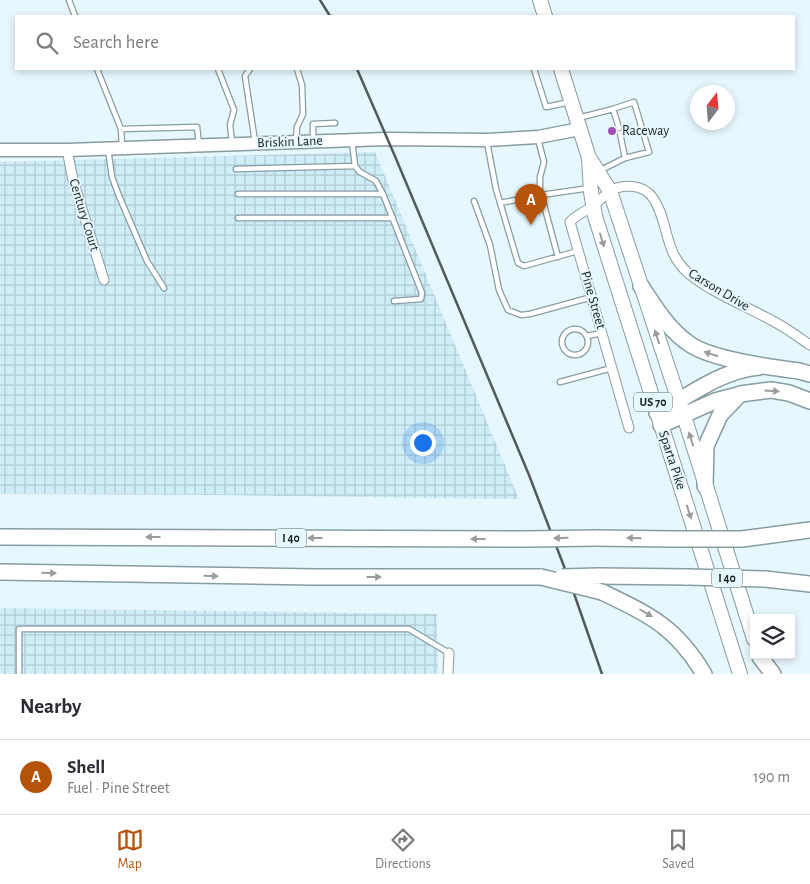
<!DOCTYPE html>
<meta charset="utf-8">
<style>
body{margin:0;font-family:"Alegreya Sans",sans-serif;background:#f2f2f3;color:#2b2b33}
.controls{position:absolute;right:15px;bottom:15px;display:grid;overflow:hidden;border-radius:0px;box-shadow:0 2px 8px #0003}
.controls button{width:45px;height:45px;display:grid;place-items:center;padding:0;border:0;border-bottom:1px solid #e1e1e2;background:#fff;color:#2b2b33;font:25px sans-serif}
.compass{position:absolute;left:690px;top:85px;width:45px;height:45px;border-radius:50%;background:#fff;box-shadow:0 2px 8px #0003;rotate:16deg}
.you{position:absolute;left:422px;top:442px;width:18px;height:18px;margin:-12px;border:4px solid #fff;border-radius:50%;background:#1a73e8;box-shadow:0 0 0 8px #1a73e833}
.badge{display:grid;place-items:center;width:32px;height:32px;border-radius:50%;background:#b45309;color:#fff;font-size:16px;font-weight:700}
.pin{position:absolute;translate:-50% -41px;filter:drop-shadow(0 1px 2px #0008)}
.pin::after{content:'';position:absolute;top:26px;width:18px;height:15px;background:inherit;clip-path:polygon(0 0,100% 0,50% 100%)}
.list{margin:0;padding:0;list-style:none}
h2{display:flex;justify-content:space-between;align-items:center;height:65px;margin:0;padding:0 20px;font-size:21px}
h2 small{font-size:16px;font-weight:400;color:#7c7c81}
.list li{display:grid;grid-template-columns:32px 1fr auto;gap:15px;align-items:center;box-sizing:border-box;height:75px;padding:0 20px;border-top:1px solid #e1e1e2}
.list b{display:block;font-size:19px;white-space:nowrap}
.list p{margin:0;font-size:16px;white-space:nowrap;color:#7c7c81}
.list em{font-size:16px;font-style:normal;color:#7c7c81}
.icon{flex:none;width:28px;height:28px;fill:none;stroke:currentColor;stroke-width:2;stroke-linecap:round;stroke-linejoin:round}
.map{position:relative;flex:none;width:810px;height:674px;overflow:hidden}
.search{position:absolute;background:#fff;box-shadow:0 2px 8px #0003;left:15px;right:15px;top:15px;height:55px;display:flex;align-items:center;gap:12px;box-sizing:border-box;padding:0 18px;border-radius:0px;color:#7c7c81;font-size:19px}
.sheet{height:140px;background:#fff}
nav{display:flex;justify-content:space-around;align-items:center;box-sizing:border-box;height:70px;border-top:1px solid #e1e1e2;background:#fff;font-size:14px;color:#7c7c81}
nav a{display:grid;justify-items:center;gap:2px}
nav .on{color:#b45309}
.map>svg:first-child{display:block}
</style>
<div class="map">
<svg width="810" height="674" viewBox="0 0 810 674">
<defs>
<pattern id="industrial-grid" width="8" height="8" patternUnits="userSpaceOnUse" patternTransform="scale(1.25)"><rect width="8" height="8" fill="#ceedf7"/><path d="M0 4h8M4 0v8" fill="none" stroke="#b0cbd4"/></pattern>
</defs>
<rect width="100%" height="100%" fill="#e6f7fd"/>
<path fill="url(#industrial-grid)" d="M375,152l144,347 -305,-4 -214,-1v-332z
M0,608l437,6 1,60h-438z"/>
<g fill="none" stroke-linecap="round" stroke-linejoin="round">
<defs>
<path id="lane" d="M69,0l6,16
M97,69l24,60
M218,69l16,41 -4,15 2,17
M250,69l-5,7 10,66
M534,69l12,38 24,-5
M613,109l21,-7 15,50 -24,6
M578,118l35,-9 6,19
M538,139l6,23 -4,15v13l18,67
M296,140l1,-13 6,-13 -1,-29 -5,-16
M313,140v-16l22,-1
M352,141l3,25 5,6 16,9 7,13 39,99 -1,6 -27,2
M487,142l9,47 22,74 6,3 54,-15
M122,146l-1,-17 76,-2 2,18
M108,149l4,28 7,19 28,65 17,27
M236,169l119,-3
M599,171l26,-13 -5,-25
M238,194h145
M474,201l16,44 9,45 9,20 13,5 9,-1 62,-17
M500,203l41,-8 49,-7
M238,218h155
M562 342a13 13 0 1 1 26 0a13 13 0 1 1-26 0Z
M587,336l15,-3
M560,382l52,-14
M19,674v-45h390l40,24"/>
<path id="street" d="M67,150l6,30 31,100
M629,428l-59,-206c8,-9 16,-10 24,-17 5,-4 10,-9 15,-13 12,-9 35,-8 44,6 16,23 10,53 35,75 24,20 56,32 83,47 14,7 26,16 39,25
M448,674l1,-21"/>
<path id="secondary" d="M0,150h67l320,-11 100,1 51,-3 42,-8"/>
<path id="primary" d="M540,0l5,16
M561,69l28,89 2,34 4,24 145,458
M590,159l20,32 74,225 70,223"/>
<path id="highway" d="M641,286c14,21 28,45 50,59 24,15 79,22 108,26l11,3
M657,413c34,-18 62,-42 102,-46
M661,425l54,-24 23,-6
M705,486l1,-40 14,-31 20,-21 31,-4 18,3 21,8
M0,537l527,2
M595,538l78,1
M742,539l68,-9
M0,572l314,5h227
M599,576l89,1
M765,579l45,5
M602,592c48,23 74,35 102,82
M760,657l13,17"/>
</defs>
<use href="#lane" stroke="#889ca3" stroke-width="7"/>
<use href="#street" stroke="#889ca3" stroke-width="11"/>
<use href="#secondary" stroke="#889ca3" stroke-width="15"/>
<use href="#primary" stroke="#889ca3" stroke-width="16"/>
<use href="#highway" stroke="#889ca3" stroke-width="18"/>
<use href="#lane" stroke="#fff" stroke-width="4.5"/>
<use href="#street" stroke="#fff" stroke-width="9"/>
<use href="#secondary" stroke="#fff" stroke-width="12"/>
<use href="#primary" stroke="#fff" stroke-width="14"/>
<use href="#highway" stroke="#fff" stroke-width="15"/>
<path stroke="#515b5e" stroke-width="2.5" d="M320,0l10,16
M357,69l37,85 135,321 41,107 32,92"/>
<defs>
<path id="highway-bridge" d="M527,539l68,-1
M673,539h69
M541,577l61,15
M562,577l37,-1
M688,577l77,2"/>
</defs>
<use href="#highway-bridge" stroke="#889ca3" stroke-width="18" stroke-linecap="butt"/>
<use href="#highway-bridge" stroke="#fff" stroke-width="15"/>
</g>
<defs><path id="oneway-solid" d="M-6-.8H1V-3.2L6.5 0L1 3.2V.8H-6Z" transform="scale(1.25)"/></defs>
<g fill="#989c9d">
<use href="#oneway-solid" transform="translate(602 240) rotate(73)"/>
<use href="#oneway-solid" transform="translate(657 337) rotate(-108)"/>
<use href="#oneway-solid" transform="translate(711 354) rotate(-162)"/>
<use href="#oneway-solid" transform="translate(772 391) rotate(3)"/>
<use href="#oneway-solid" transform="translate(691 439) rotate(-107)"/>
<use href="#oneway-solid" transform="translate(689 512) rotate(72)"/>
<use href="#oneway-solid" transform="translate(153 537) rotate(-180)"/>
<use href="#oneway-solid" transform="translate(315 538) rotate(-180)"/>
<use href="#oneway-solid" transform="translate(561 538) rotate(179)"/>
<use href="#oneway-solid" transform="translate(634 538) rotate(-179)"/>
<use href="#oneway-solid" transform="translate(478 539) rotate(-180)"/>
<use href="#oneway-solid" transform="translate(49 573) rotate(1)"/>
<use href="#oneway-solid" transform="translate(211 576) rotate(1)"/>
<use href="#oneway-solid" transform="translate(374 577)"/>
<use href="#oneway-solid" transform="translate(646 613) rotate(30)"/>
</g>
<circle fill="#a04dbc" stroke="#e6f7fd" stroke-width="2" cx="612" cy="131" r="5"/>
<g text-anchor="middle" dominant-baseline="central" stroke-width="4" stroke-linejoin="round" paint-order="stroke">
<g fill="#e6f7fd" stroke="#586366" stroke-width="1">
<rect x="634" y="392.5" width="38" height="19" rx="4"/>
<rect x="276" y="528.5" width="30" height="19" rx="4"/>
<rect x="712" y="568.5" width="30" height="19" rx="4"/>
</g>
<g font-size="12" font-weight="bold" fill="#1b2325">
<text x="653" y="402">US 70</text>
<text x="291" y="538">I 40</text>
<text x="727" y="578">I 40</text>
</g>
<g font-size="14" fill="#1b2325" stroke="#e6f7fd" text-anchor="start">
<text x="622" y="131">Raceway</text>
</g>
<g font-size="14" fill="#1b2325" stroke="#e6f7fd">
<text transform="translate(290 142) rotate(-2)">Briskin Lane</text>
<text transform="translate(84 215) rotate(73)">Century Court</text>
<text transform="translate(719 290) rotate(31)">Carson Drive</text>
<text transform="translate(593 300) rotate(74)">Pine Street</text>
<text transform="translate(672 460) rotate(72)">Sparta Pike</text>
</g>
</g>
</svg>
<div class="controls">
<button><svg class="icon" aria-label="layers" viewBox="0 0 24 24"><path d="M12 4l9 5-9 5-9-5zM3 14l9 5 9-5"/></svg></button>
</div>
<svg class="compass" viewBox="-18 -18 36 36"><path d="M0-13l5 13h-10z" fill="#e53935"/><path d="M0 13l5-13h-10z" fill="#7c7c81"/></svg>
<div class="you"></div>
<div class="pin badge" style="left:531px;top:225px">A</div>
<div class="search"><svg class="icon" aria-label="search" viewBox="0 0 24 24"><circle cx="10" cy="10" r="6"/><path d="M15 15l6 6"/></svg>Search here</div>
</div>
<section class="sheet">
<h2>Nearby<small></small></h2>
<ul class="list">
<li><span class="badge">A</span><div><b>Shell</b><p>Fuel · Pine Street</p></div><em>190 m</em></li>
</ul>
</section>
<nav>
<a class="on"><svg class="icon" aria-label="map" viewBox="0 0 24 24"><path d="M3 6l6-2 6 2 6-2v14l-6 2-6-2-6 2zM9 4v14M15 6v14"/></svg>Map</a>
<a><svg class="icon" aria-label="directions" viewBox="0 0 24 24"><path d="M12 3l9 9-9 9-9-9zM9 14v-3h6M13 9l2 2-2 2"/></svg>Directions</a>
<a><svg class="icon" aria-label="saved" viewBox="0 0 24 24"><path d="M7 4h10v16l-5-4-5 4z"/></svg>Saved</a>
</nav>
